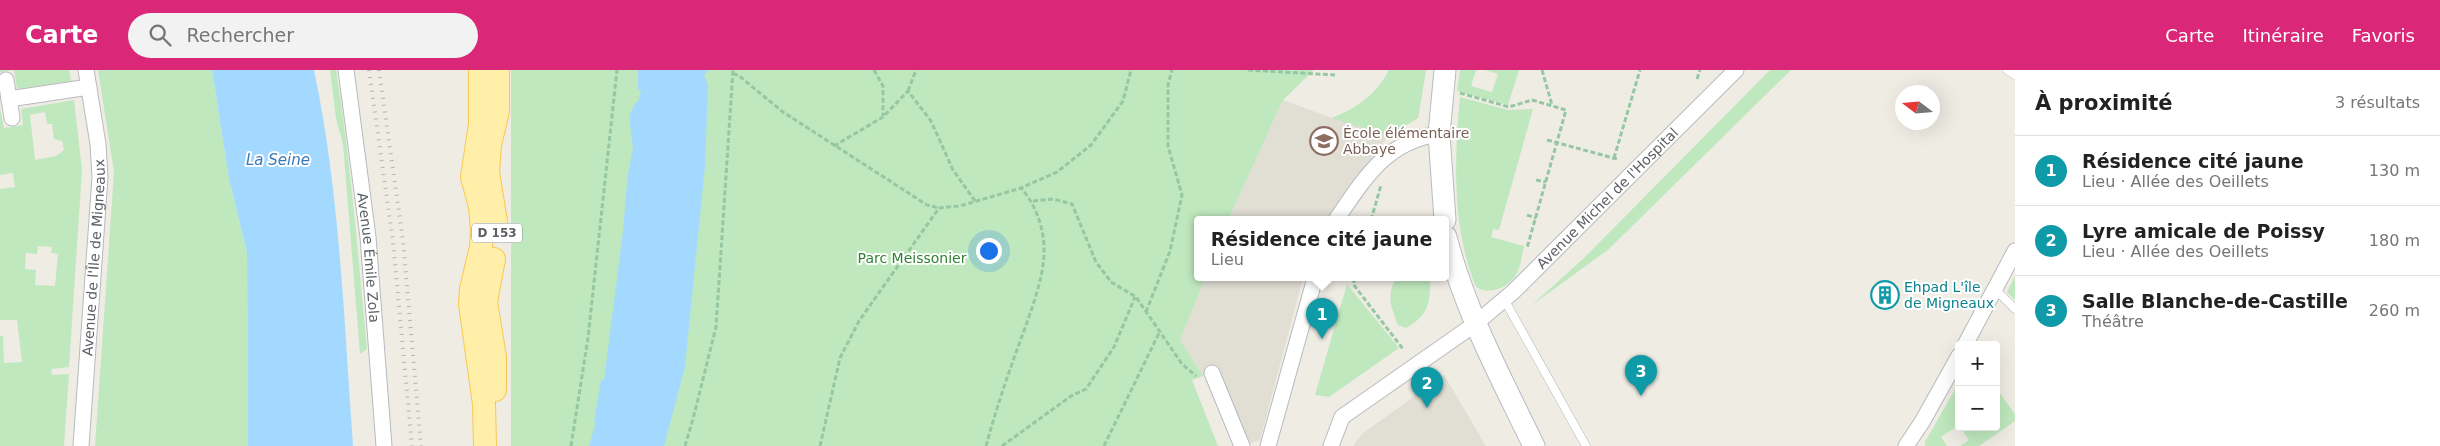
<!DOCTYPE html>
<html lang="fr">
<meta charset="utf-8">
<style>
body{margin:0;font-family:"DejaVu Sans",sans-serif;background:#f2f2f2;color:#222}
.controls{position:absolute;right:15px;bottom:15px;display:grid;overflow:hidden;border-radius:5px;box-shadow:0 5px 20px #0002}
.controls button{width:45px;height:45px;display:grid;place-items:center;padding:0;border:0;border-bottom:1px solid #e0e0e0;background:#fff;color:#222;font:25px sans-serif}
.compass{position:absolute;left:1895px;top:15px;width:45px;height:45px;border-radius:50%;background:#fff;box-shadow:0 5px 20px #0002;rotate:286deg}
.you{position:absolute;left:988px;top:180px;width:18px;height:18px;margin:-12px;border:4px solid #fff;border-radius:50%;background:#1a73e8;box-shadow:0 0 0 8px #1a73e833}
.badge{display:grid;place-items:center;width:32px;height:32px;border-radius:50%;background:#db2777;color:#fff;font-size:16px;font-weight:700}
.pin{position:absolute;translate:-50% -41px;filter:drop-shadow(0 1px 2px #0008)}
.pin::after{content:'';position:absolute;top:26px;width:18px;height:15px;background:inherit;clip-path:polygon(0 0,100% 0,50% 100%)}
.popup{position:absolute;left:1194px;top:146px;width:255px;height:65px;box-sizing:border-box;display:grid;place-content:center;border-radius:5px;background:#fff;filter:drop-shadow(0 1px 4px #0005);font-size:16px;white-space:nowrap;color:#767676}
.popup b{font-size:19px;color:#222}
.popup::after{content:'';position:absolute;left:50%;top:100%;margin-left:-10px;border:10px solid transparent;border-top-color:#fff}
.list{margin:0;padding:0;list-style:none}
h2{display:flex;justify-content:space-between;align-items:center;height:65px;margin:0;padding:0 20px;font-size:21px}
h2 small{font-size:16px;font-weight:400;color:#767676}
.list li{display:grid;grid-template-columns:32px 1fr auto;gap:15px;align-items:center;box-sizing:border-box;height:70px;padding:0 20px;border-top:1px solid #e0e0e0}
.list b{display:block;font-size:19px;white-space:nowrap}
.list p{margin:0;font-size:16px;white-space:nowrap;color:#767676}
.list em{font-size:16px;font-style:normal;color:#767676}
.icon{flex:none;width:28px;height:28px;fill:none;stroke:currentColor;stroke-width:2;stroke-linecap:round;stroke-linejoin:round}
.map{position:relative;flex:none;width:2015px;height:376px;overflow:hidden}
header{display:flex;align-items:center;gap:30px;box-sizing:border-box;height:70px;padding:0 25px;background:#db2777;color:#fff}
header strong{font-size:24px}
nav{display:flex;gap:28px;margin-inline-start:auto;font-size:18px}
.search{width:350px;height:45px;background:#f2f2f2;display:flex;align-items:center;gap:12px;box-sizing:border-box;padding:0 18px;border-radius:28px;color:#767676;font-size:19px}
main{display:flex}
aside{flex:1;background:#fff}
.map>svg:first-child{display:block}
</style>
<header>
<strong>Carte</strong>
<div class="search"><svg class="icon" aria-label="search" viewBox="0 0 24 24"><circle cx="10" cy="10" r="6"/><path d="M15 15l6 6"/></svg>Rechercher</div>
<nav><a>Carte</a><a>Itinéraire</a><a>Favoris</a></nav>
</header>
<main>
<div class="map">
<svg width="2015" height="376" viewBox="0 0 2015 376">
<rect width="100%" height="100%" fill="#efece4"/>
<path fill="#e1ded4" d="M1389,0h37l-8,48 -30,18 -62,84h-98l55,-120 49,18 17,-7 19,-12 15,-18z
M1205,208h98l-43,162 -12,4 -30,-74 -15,6 -23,-36z
M1444,305l42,71h-133l10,-13z"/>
<path fill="#bfe8be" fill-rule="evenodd" d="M0,0h69l2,11 -54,8 -3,-19 -14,2z
M98,0h114l17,109 18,73 1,194h-153l19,-274z
M330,0h6c15,92 22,186 31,279l-7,5 -17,-210 -7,-25z
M511,0h803l-31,30 -55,120h-30v58h7l-25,62 23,36 -11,4 26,66h-707z
M1389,0h37l-8,48 -30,18 -56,-18c26,-11 44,-23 57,-48z
M1460,0h16l-5,16 21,6 6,-18 -13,-4h34l-11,35 -51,-14z
M1770,0h21l-182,179 -77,56 53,-48z
M1460,27l48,13 25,-1 -34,121 -6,-1 -2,8 33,9c-2,8 -3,19 -7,27 -7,14 -27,23 -41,14 -24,-57 -22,-129 -16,-190z
M74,30l8,70 -13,197 -18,2 1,6 17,-1 -5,72h-64v-110h3l1,27 18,-1 -5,-42h-17v-131l15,-2 -2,-14 -13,2v-67l4,20 19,-3 -2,-16zM45,42l2,12h5l2,15 8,2 2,9 -8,6 -21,4 -5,-45zM38,176l14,1 -1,6 7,1 -3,32 -20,-1 1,-15 -11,-1 1,-16 11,1z
M2015,206v24l-8,-8z
M1396,208h34c1,24 -2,38 -24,50l-8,-3c-7,-19 -12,-28 -2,-47z
M1347,214l52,64 -70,49 -14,-2z
M1959,312v43l-18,12 6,9h-22v-4z
M1996,318l19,26v7l-36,25h-19l9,-6 -9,-13h36z"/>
<path fill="#a4d9ff" d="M212,0h102c26,123 30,251 39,376h-105l-1,-194 -18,-73z
M638,0h70l-4,6 4,8 -3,82 -20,201 -21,79h-75l7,-24 -2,-1 7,-41h3l19,-149 5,-57 5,-26 -4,-32 7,-14h2l3,-11 -3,-2z"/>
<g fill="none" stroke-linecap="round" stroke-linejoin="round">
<defs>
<path id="lane" d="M2007,0l8,5
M1995,219l20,20
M1504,229l82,147"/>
<g id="street">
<path id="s1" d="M346,0l22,167 16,209"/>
<path d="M6,10l3,19 80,-12"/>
<path d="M9,29l3,19"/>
<path d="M1336,150c28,-41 50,-79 103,-86"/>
<path d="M1965,275l50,-94"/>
<path d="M1212,303l30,73"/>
<path id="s2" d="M81,376l19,-269 -2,-33 -12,-74"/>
<path d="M1268,376l47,-168"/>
<path id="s3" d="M1331,376l11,-29 133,-93 38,-32 223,-222"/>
<path d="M1906,376l16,-24 37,-66"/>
</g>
<path id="secondary" d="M1445,0l-6,64 6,86
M1446,167c19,74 55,141 88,209"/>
<path id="primary" d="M480,0v54l-8,53 8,30 2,22 -1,18 -10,42 -1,15 14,100 1,42
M496,152l-8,-50 2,-27 8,-34v-41
M494,189l-8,43 9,55v33"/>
</defs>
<use href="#lane" stroke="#b6babf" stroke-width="9"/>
<use href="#street" stroke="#b6babf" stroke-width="17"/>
<use href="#secondary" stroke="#b7bbc1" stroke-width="23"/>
<use href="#primary" stroke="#fac752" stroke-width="24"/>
<path stroke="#96c7a3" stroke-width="3" stroke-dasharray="5 2.5" stroke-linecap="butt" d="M874,0l9,16v30
M1248,0l87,5
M1542,0l10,35
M733,4l5,1 45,37 144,93 12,3
M1697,9l3,-9
M908,21l8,-21
M1460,23l49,14 23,-7 34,10 -39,138
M1547,70l70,19
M834,76l49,-29 25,-26 23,30 22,49 22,31
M1614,88l26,-88
M1536,110l10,2
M1033,131l20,-2 19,5 24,58 15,20 25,15 46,67 14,12
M1527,145l9,3
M1371,150l10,-35
M1355,208l-2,6 50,65
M1146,242l24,-61 12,-56 -14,-49v-61l4,-15
M571,376l17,-108 29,-268
M685,376l8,-27 23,-92 17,-257
M820,376l20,-88 19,-37 80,-113 21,-2 61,-18
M986,376c9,-33 20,-66 32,-99 9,-25 25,-65 26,-92 1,-24 -7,-49 -23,-67l36,-16 34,-27 32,-44 8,-31
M1002,376l69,-50 15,-7 28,-42 21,-50
M1104,376l55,-113"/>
<use href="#lane" stroke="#fff" stroke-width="8"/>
<use href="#street" stroke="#fff" stroke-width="15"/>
<use href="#secondary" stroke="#fff" stroke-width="21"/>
<use href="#primary" stroke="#ffefa9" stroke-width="22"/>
<path stroke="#b3b4b5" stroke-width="4" stroke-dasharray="1 6" stroke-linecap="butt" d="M369,0l24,172 19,204
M379,0l24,171 18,205"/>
</g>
<defs>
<symbol id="school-ring" viewBox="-11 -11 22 22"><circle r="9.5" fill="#fff" stroke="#8d6e63" stroke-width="1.5"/><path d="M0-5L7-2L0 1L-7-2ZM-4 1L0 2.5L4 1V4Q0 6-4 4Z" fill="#8d6e63"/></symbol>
<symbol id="building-ring" viewBox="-11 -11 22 22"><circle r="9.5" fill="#fff" stroke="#0f9aa8" stroke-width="1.5"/><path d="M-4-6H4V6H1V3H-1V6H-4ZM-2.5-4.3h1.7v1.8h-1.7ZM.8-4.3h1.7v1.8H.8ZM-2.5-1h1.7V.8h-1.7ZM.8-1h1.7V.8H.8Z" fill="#0f9aa8"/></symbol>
</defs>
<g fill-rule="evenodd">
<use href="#school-ring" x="1308" y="55" width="32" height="32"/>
<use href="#building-ring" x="1869" y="209" width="32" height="32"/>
</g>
<g text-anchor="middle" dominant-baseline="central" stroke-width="4" stroke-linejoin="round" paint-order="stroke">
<rect fill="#fff" stroke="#8d9093" stroke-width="1" x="472" y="153.5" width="50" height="19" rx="4"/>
<g font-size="12" font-weight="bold" fill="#5c6065">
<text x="497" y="163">D 153</text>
</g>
<g font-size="14" fill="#785e54" stroke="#fff" text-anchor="start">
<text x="1343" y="63">École élémentaire<tspan x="1343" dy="16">Abbaye</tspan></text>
</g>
<g font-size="14" fill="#5c6065" stroke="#fff">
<text stroke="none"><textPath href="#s3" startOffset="376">Avenue Michel de l'Hospital</textPath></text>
<text stroke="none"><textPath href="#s2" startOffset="189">Avenue de l'Île de Migneaux</textPath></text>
<text stroke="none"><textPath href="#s1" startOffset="189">Avenue Émile Zola</textPath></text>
</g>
<g font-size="14" fill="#2f8230" stroke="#fff">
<text x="912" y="188">Parc Meissonier</text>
</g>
<g font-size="14" fill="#0d838f" stroke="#fff" text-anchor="start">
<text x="1904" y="217">Ehpad L'île<tspan x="1904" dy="16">de Migneaux</tspan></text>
</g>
<g font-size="15" font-style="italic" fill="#3a79b8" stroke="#fff">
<text x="278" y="90">La Seine</text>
</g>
</g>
</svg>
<div class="controls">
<button>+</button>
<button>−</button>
</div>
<svg class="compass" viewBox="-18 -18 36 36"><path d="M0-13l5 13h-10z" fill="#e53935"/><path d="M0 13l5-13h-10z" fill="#767676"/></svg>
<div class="you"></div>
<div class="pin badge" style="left:1322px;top:269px;background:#0f9aa8">1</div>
<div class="popup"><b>Résidence cité jaune</b>Lieu</div>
<div class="pin badge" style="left:1427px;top:338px;background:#0f9aa8">2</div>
<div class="pin badge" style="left:1641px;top:326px;background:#0f9aa8">3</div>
</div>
<aside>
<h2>À proximité<small>3 résultats</small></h2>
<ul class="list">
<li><span class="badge" style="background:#0f9aa8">1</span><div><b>Résidence cité jaune</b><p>Lieu · Allée des Oeillets</p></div><em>130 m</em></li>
<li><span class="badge" style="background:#0f9aa8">2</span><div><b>Lyre amicale de Poissy</b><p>Lieu · Allée des Oeillets</p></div><em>180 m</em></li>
<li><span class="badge" style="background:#0f9aa8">3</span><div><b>Salle Blanche-de-Castille</b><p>Théâtre</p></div><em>260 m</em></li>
</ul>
</aside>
</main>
